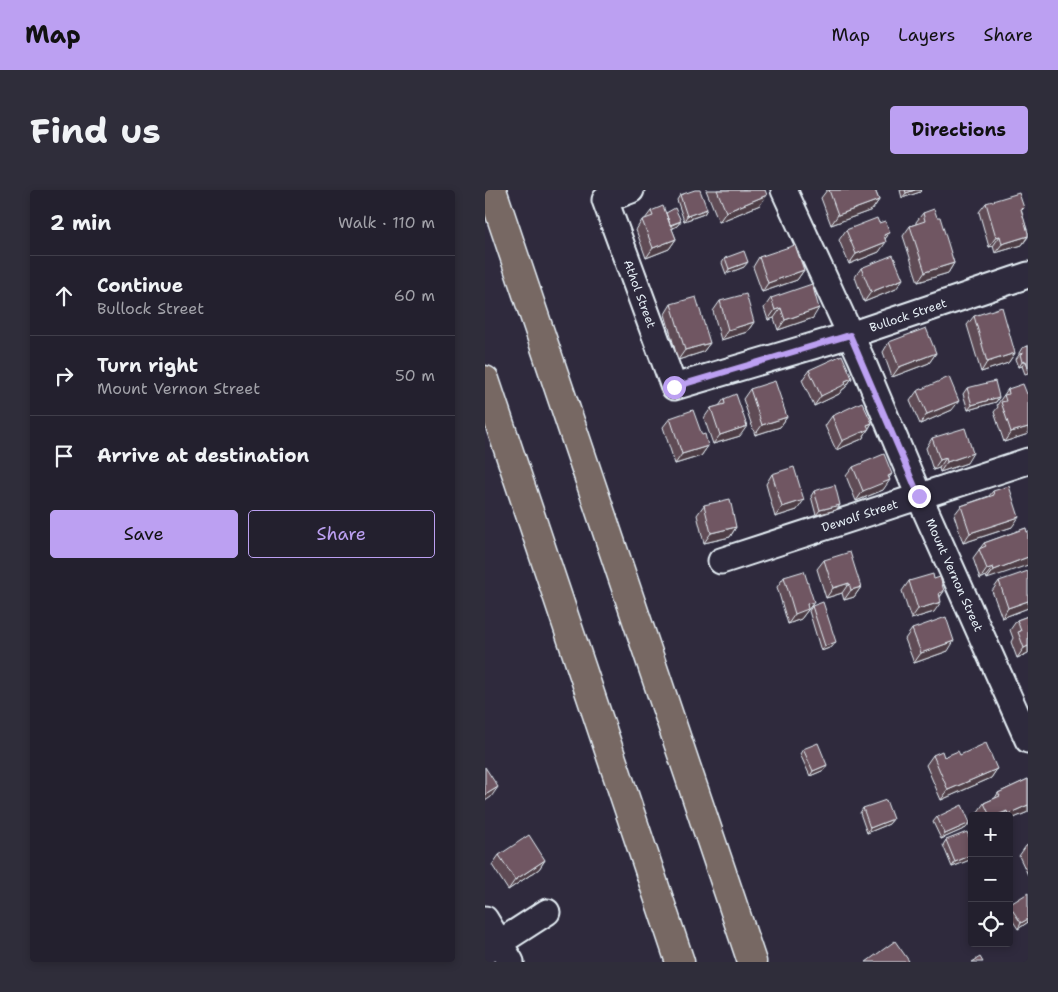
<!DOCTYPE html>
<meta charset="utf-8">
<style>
body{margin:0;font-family:"Shantell Sans",sans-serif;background:#2f2d3a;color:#f1f3f6}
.controls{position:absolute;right:15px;bottom:15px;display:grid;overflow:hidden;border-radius:5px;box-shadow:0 2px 8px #0003}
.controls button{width:45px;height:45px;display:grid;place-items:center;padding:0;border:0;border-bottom:1px solid #403e4a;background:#23202e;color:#f1f3f6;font:25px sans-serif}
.stop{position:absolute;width:15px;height:15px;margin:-11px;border:4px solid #bca0f2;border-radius:50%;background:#fff}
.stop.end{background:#bca0f2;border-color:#fff;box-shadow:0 1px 5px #0008}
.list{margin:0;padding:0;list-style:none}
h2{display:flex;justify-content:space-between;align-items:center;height:65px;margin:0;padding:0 20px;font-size:21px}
h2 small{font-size:16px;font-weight:400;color:#a3a3aa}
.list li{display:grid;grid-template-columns:32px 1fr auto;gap:15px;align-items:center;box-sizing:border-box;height:80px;padding:0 20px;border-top:1px solid #403e4a}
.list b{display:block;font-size:19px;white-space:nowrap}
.list p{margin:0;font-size:16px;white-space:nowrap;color:#a3a3aa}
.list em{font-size:16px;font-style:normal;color:#a3a3aa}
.actions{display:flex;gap:10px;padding:15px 20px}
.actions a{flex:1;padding:11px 0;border:1px solid #bca0f2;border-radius:5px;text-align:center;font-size:18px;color:#bca0f2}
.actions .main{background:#bca0f2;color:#111}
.icon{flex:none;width:28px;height:28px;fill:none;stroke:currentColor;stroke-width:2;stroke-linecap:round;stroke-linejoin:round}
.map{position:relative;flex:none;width:543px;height:772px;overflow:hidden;border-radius:5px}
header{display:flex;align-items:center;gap:30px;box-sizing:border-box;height:70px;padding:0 25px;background:#bca0f2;color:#111}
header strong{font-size:24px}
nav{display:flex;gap:28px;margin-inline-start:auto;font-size:18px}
.intro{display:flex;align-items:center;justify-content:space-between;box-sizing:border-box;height:120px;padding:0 30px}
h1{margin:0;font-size:35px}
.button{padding:12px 22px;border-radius:5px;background:#bca0f2;color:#111;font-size:18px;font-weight:700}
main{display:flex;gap:30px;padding:0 30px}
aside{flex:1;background:#23202e;border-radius:5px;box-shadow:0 2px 8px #0003}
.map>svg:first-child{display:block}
</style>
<header>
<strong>Map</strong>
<nav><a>Map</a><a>Layers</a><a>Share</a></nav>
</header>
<div class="intro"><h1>Find us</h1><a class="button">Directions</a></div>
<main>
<aside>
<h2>2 min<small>Walk · 110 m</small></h2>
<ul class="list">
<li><svg class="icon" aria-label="ahead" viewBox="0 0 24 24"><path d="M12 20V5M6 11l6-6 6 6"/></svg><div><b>Continue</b><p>Bullock Street</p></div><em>60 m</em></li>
<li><svg class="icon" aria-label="right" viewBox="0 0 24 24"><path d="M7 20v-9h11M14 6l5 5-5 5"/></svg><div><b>Turn right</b><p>Mount Vernon Street</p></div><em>50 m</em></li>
<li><svg class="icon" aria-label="arrive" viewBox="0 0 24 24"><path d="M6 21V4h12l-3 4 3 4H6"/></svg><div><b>Arrive at destination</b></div></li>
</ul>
<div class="actions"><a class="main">Save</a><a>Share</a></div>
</aside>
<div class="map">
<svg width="543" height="772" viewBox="0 0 543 772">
<rect width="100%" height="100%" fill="#2f2a3d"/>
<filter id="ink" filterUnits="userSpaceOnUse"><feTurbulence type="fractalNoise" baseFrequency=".02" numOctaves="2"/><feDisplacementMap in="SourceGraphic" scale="10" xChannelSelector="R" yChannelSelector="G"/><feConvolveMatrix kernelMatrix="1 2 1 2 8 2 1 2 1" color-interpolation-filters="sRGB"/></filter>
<g filter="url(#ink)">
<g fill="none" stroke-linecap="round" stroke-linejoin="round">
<defs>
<g id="street">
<path id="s1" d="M146,0l-26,10 69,187 176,-52 178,-60"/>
<path id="s2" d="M299,0l77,168 58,138 109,244"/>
<path id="s3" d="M236,371l307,-100"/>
<path d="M0,729l26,43"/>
<path d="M0,762l62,-40"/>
</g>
<path id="highway" d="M7,0l260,772
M0,190l195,582"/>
</defs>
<use href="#street" stroke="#e8f1f8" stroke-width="29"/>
<use href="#highway" stroke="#e8f1f8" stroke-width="31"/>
<use href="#street" stroke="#2f2a3d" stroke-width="25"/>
<use href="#highway" stroke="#776864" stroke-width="28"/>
</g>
<path fill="#5f4b54" stroke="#e8f1f8" d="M221,0h59l-5,15 -41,17z
M342,0h48l4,10 -7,10 -41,15 -10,-27z
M415,0h22l-2,2 -18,6z
M195,5l27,14 -3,5 -20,7 -7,-21z
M501,13l38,5 -3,3 7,22v4l-6,8 -27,8 -2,-7 -4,1 -10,-35z
M166,21l15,2 15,8 -4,5 -5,3 4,10 -7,10 -23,9 -10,-28 6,-10 3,-1z
M438,23l14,4 17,46 -6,10 -30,9 -15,-46 7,-10 6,-2v-2z
M394,33l11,9 -5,7 -6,13 -30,12 -10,-24 7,-10z
M274,67l45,13 -7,10 -35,12 -9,-25z
M240,68l19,9 -18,7 -4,-11z
M376,78l35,21 -32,13 -9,-25z
M286,108l42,20 -35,12 -4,-12 -6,2 -4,-12z
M235,111l34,21 -7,10 -26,8 -8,-29z
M186,114l39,39 -7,9 -25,8 -13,-46z
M489,126l41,37 -7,10 -27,9 -14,-47z
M404,152l47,11 -7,10 -37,14 -9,-25z
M543,156v27l-3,1 -3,-8 -3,1 -3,-8 3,-4v-2l3,-5z
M324,180l43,8 -7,10 -2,1 -4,5 -25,12 -12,-26z
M482,198l32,9 -3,5 -28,8 -5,-16z
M265,199l37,28 -7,10 -25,8 -12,-36z
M523,199l20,45 -24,8 -10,-30 4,-5 -1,-2 4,-6z
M432,201l35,19 -32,14 -10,-23z
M239,209l16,37 -27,8 -9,-26 7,-10 8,-2z
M347,226l40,7 -10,16 -26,11 -11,-24z
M185,228l32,17 6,11 -7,10 -26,8 -12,-37z
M447,248l35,25 -27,9 -1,-4 -6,2 -7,-22z
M368,277l36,11 -6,12 -27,11 -10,-25z
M287,284l25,36 -22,7 -9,-33z
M329,301l26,14 -4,5 -20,5 -5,-19z
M508,301l19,36 -49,16 -9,-28 7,-9 28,-10z
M219,315l32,22 -6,10 -26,6 -7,-28z
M541,338l-39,51 -1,-3 -6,3 -7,-21 11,-15z
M339,370l37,27 -7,10 -10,3 -2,-7 -16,5 -9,-29z
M299,387l30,25 -13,17 -13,5 -11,-37z
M449,389l10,12 -4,6 -6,15 -23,7 -9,-28 7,-10z
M514,391l29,27 -26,10 -10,-27z
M327,416l20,41 -11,4 -12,-40z
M543,426v37l-11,5 -6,-16 2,-4 -3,-8 7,-10z
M427,439l36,22 -34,12 -9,-24z
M318,559l21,21 -14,6 -10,-22z
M448,565l11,2 16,-2 37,14 -6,9 -50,22 -15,-35z
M543,589v33l-19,8v-4h-31l-1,-3 7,-10 11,-5 3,-5z
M378,618l30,11 -4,5 -22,9 -7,-20z
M452,627l29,11 -25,11 -8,-17z
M461,650l26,4v15l-20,8 -9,-22z
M543,655v30l-9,-19 7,-10z
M14,665l46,5 -6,9 -31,21 -16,-25z
M524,715l19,17 -10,7 -9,-14z"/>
<path fill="#4e3d45" stroke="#e8f1f8" d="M430,0h7l-2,2 -18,6 4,-5z
M282,5l-7,10 -41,17 7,-10z
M394,10l-7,10 -41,15 7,-10z
M222,19l-3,5 -20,7 3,-5z
M196,31l-4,5 -11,5 4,-5z
M405,42l-7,10 1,-7z
M515,46l-7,10 -4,1 7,-10z
M543,46l-6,9 -27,8 7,-9z
M191,49l-7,10 -23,9 7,-10z
M401,52l-7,10 -30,12 7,-10z
M263,72l-4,5 -18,7 3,-5z
M469,73l-6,10 -30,9 7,-10z
M319,80l-7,10 -35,12 6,-9z
M418,89l-7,10 -32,13 7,-10z
M296,118l-7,10 -6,2 7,-10z
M334,118l-6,10 -35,12 7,-10z
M269,132l-7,10 -26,8 7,-10z
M225,153l-7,9 -25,8 7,-10z
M451,163l-7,10 -37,14 7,-10z
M530,163l-7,10 -27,9 6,-10z
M541,171l-4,5 -3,1 3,-5z
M367,188l-7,10 -2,1 -4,5 -25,12 7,-10 24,-15z
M514,207l-3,5 -28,8 4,-5z
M474,211l-7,9 -32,14 7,-10z
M302,227l-7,10 -25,8 7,-10z
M387,233l-10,16 -26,11 6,-9 25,-16z
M262,236l-7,10 -27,8 7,-9z
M543,237v7l-24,8 7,-10z
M223,256l-7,10 -26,8 7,-10z
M488,263l-6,10 -27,9 7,-10z
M461,268l-7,10 -6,2 7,-10z
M407,284l-5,7 3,-1 -7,10 -27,11 7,-10z
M319,310l-7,10 -22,7 7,-10z
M355,315l-4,5 -20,5 4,-5z
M534,327l-7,10 -49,16 7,-10z
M251,337l-6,10 -26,6 7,-10z
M543,367v8l-41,14 7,-9z
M508,377l-7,9 -6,3 7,-10z
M364,393l-7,10 -16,5 7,-10z
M376,397l-7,10 -10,3 7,-10z
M459,401l-7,10 2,-8z
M543,411v7l-26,10 6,-10z
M329,412l-13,17 -13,5 7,-10 12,-10z
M456,412l-7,10 -23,7 7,-10z
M469,451l-6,10 -34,12 7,-10z
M351,452l-4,5 -11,4 4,-5z
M543,456v7l-11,5 7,-10z
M342,575l-3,5 -14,6 3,-5z
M512,579l-6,9 -50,22 7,-10z
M13,597l-7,10 -6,4v-6z
M543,615v7l-19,8v-4h-2l1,-2z
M522,621l-4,5h-8z
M408,629l-4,5 -22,9 3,-5z
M485,633l-4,5 -25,11 4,-5z
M487,665v4l-20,8 3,-5z
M60,670l-6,9 -31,21 7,-10z
M543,729v3l-10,7 3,-6z"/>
<path fill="#6f5762" stroke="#e8f1f8" d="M210,0h5l7,19 -20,7 -7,-21z
M232,0h48l2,5 -41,17z
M344,0h46l4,10 -41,15z
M420,0h10l-9,3z
M534,3l5,15 -3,1 7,24v3l-26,8 -2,-8 -4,1 -10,-34z
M178,16l13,33 -23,9 -11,-28 11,-4 -2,-5z
M190,18l6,13 -11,4 -4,-12z
M449,19l3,8h3l14,46 -29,9 -15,-46 15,-5 -2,-8z
M392,28l2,5 6,-2 5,11 -6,3 2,7 -30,12 -10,-24z
M310,55l9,25 -36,13 -9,-26z
M259,61l4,11 -19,7 -4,-11z
M408,65l10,24 -32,13 -10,-24z
M327,94l7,24 -34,12 -4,-12 -6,2 -4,-12z
M261,104l8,28 -26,8 -8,-29z
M211,107l14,46 -25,7 -14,-46z
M517,117l13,46 -28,9 -13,-46z
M441,138l10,25 -37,14 -10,-25z
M543,156v22l-2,-7 -4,1 -2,-8 3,-1 -1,-5z
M357,165l10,23 -7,3 1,3 -25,12 -12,-26z
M464,187l10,24 -32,13 -10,-23z
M290,191l12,36 -25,8 -12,-36z
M510,191l4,16 -27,8 -5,-17z
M538,194l4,10h1v33l-17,5 -10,-30 5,-1 -2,-6 5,-1 -1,-5z
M251,204l11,32 -27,9 -9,-27 14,-4 -1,-5z
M377,212l10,21 -5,2 2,4 -27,12 -10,-25z
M208,220l9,25 3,-1 3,12 -26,8 -12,-36z
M480,238l8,25 -26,9 -1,-4 -6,2 -8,-22z
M399,264l8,20 -4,2 2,4 -27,11 -10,-24z
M309,277l10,33 -22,7 -10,-33z
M350,295l5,20 -20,5 -6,-19z
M524,296l10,31 -49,16 -9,-27 33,-11 -1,-4z
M245,309l6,28 -25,6 -7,-28z
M541,338l1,4 1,-1v26l-34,13 -1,-3 -6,2 -8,-20 7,-3 -2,-3z
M365,362l11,35 -10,3 -2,-7 -16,5 -9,-28z
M319,381l10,31 -7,2 1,5 -13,5 -11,-37z
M543,381v30l-20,7 -9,-27z
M448,384l1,5 6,-2 4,14 -5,2 2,9 -23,7 -9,-28z
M338,412l13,40 -11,4 -13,-40z
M543,426v30l-4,2 -6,-16 3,-1 -4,-11z
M461,427l8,24 -33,12 -9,-24z
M333,553l9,22 -14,6 -10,-22z
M501,553l11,26 -49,21 -15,-35 9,-4 2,6 14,-6 2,4z
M0,577l13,20 -13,8z
M543,589v26l-20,9 -1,-3 -12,5h-5l-6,-13 16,-7 -2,-3z
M401,610l7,19 -23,9 -7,-20z
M477,615l8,18 -25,11 -8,-17z
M482,642l5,12v11l-17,7 -9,-22z
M44,645l16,25 -30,20 -16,-25z
M543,703v26l-7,4 -12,-18z
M410,751l14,20 -1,1h-42z
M495,767l3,5h-11z"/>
</g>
<g fill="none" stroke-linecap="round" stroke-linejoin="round" filter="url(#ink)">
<path stroke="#bca0f2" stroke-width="6" d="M189,197l176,-52 69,161"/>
</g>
<g text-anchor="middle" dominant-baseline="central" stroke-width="4" stroke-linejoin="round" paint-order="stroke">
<g font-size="12" fill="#e8f1f8" stroke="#2f2a3d">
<text stroke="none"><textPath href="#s1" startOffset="128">Athol Street</textPath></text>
<text stroke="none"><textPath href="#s1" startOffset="472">Bullock Street</textPath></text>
<text stroke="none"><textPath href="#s3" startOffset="146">Dewolf Street</textPath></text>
<text stroke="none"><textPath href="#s2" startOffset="421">Mount Vernon Street</textPath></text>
</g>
</g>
</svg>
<div class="controls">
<button>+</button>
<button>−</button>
<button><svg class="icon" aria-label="locate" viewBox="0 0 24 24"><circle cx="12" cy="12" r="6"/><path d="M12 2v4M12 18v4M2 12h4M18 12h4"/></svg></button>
</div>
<div class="stop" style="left:189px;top:197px"></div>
<div class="stop end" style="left:434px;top:306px"></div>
</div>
</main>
